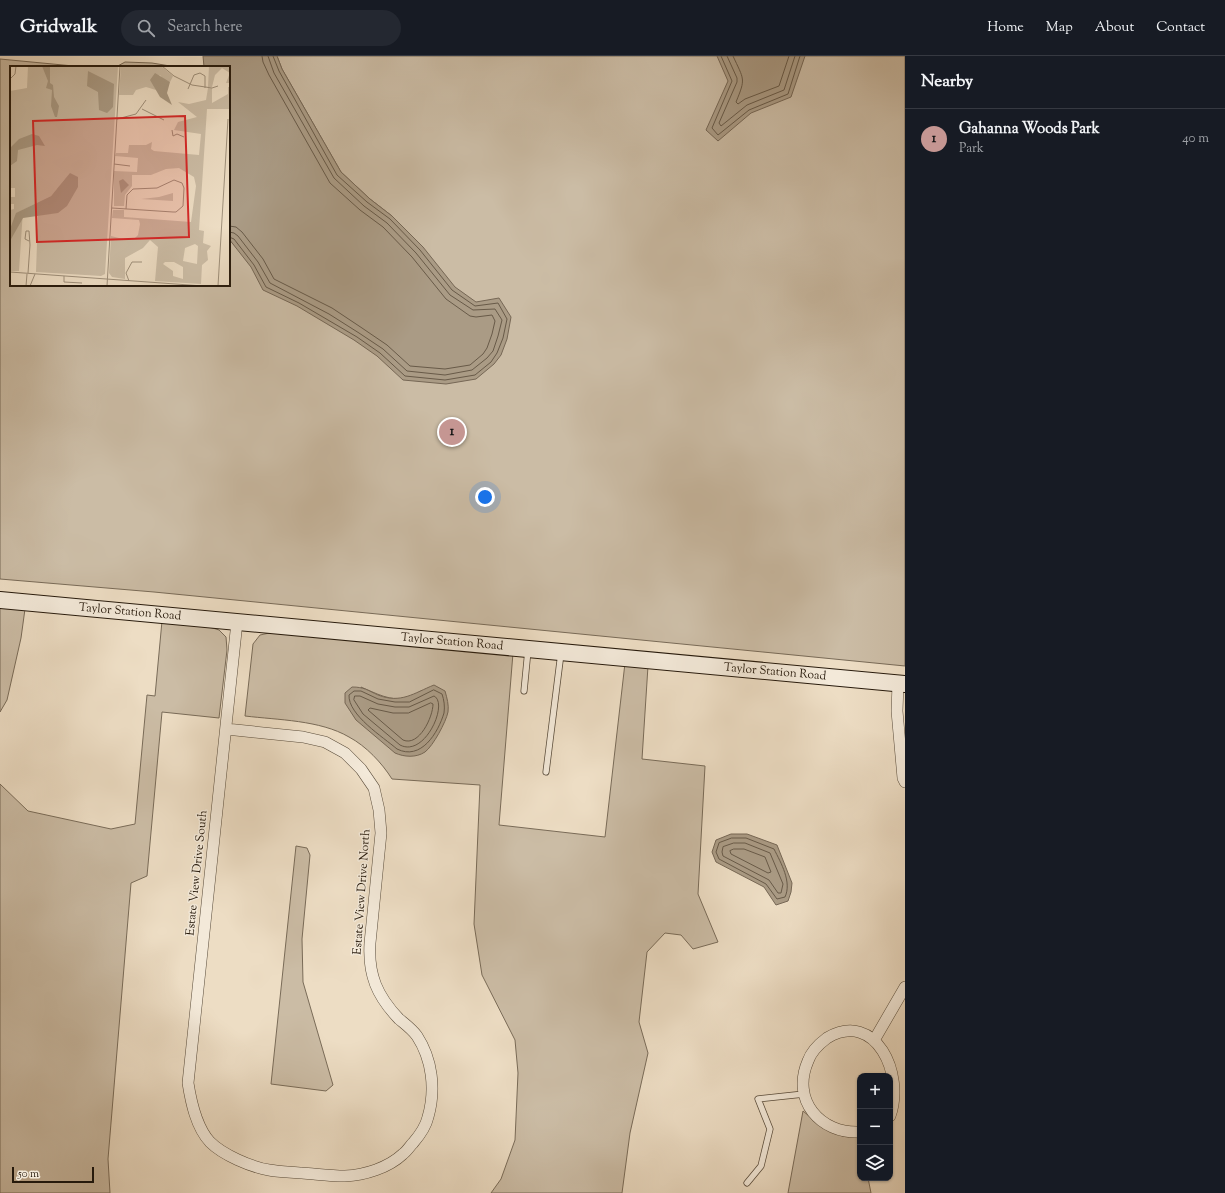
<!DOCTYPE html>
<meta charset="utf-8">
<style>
body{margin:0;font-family:"Sorts Mill Goudy",serif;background:#242831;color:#f1f3f6}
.controls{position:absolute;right:12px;bottom:12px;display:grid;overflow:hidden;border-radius:8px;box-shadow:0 1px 3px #0004}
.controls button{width:36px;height:36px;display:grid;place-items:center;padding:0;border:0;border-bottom:1px solid #363941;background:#171b24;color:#f1f3f6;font:20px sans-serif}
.scale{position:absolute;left:12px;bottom:10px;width:82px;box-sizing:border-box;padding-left:4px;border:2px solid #271a0c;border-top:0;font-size:11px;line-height:14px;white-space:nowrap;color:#271a0c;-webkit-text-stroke:3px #f3e9d9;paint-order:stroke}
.you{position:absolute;left:485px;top:441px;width:14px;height:14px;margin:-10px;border:3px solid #fff;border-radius:50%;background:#1a73e8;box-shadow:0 0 0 6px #1a73e833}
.badge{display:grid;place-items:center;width:26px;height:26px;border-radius:50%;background:#c59692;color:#111;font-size:13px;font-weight:700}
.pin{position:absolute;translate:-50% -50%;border:2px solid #fff;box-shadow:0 1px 4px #0006}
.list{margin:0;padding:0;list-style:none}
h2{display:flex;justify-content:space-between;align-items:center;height:52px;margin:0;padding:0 16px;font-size:17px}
h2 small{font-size:13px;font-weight:400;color:#9ea1a6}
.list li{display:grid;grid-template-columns:26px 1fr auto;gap:12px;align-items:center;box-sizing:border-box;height:60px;padding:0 16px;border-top:1px solid #363941}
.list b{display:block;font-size:15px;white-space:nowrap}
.list p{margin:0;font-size:13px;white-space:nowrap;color:#9ea1a6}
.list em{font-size:13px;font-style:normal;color:#9ea1a6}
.icon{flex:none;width:22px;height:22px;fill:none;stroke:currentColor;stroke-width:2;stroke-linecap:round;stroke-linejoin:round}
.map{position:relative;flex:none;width:905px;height:1137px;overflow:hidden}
header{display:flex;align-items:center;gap:24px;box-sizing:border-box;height:56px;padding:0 20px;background:#171b24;border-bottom:1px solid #363941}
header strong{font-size:19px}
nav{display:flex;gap:22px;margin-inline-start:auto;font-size:14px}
.search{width:280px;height:36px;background:#242831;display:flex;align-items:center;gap:10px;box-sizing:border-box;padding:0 14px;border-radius:22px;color:#9ea1a6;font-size:15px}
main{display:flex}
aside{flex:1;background:#171b24}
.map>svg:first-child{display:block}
</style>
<header>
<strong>Gridwalk</strong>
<div class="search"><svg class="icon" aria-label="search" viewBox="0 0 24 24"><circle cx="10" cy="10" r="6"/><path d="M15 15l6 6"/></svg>Search here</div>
<nav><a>Home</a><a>Map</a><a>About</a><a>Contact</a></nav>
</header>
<main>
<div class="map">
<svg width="905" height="1137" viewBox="0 0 905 1137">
<rect width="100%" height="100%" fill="#edddc4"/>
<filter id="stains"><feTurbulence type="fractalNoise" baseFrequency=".005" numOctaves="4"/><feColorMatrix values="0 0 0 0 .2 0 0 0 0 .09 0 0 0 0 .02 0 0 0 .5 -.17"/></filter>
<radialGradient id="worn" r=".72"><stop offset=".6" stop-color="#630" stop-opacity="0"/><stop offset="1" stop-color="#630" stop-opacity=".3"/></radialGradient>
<path fill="#cbbca5" stroke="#796b58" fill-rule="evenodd" d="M277,0h628v610l-751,-74 -154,-13v-520l84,8h-73v218h218v-46l5,6 158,-29 -22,-17 -29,-27 -59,-103z
M125,6l27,1 24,4h-60z
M0,551l25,2 -4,29 -14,62 -7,12z
M162,565l41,4 16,5 7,7 1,13 -8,68 -57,-6 -15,164 -16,7 -23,276 2,34h-110v-409l28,27 83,18 24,-5 12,-129 8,1z
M274,576l239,21 -14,172 106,12 20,-174 23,3 -6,93 63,7 -7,128 20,48 -25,7 -12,-14 -16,-2 -18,19 -8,70 9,31 -18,80 -8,60h-131l10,-14 14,-39 3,-67 -3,-33 -33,-65 -8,-51 6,-139 -88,-6c-10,-16 -26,-33 -43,-42 -29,-17 -71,-17 -104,-21l8,-72 7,-9zM361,631c14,6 31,15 46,11 5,-1 10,-5 14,-7l-11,65z
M296,790l11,2 3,7 -8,84 1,43 30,103 -7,6 -55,-7z
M803,1055l19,16 21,9 17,2v40h8l3,15h-83z"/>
<path fill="#aa9b85" stroke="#766755" d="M203,0h74l5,13 59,103 29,27 22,17 31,31 32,40 21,15 23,-4 12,19 -4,22 -6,16 -7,9 -18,15 -30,5 -43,-4 -26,-24 -23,-16 -57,-34 -34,-16 -12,-23 -22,-28v-172h-25z
M717,0h88l-14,41 -40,16 -33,28 -12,-11 22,-49z
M434,629l11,6c2,7 4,14 3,21 -2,10 -15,34 -23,40 -9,6 -21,5 -30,1l-39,-33 -11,-17v-10l7,-6c12,0 15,3 26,8 23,9 36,-2 56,-10z
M731,778h16l30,11 15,38 -1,9 -3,9 -12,4 -12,-18 -48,-25 -4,-10 4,-12z"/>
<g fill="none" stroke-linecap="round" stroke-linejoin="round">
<path stroke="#685a48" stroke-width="1" d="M721,0l11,25 -20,47 6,7 31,-25 39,-16 12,-38
M727,0l10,22v4l-18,41 2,3 26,-21 37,-15 11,-34
M733,0c11,24 13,22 3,46l2,2 7,-5 34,-13 10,-30
M229,170l7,1 6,5 21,27 11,20 58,29 30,20 25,17 23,21 35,3 25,-4 13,-11 4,-6 5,-14 3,-13 -3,-6 -16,2 -6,-1 -24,-17 -34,-42 -29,-30 -23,-17 -30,-27 -61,-108 -6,-13 -1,-6
M229,176l5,1 4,3 20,26 12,21 59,31 30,19 24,16 24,22 38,4 27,-5 15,-12 6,-7 5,-15 4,-16 -7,-11 -22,1 -23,-15 -34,-42 -29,-30 -23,-17 -30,-28 -60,-105 -6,-17
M229,181l5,2 20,26 12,22 33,16 58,34 23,16 25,23 40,4 30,-5 16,-13 6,-9 6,-15 4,-19 -9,-16 -23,3 -23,-16 -32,-40 -30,-31 -23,-17 -30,-27 -58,-104 -6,-15
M434,634l8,4c2,6 3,12 2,19 -6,20 -23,48 -47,36 -14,-12 -49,-34 -48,-54l5,-4h7l17,8 17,3h14z
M355,640h5l18,8 17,3h14l25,-11c15,7 -9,62 -34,49l-37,-31 -9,-14z
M431,647l2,1c0,13 -14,43 -30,36l-35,-30 2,-2 23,5h15z
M732,782h14l28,11c7,14 18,33 11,48l-8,2 -11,-15 -47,-25 -3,-7 3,-9z
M734,787h11l25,10 13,31 -2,9h-3l-9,-13 -46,-24 -1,-4 1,-5z
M734,793h10l21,8 6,15 -3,1 -37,-19 -1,-3z"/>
<defs>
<path id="lane" d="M524,635l4,-41
M546,716l15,-119
M747,1127l14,-17 9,-37 -12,-30 46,-5"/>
<path id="street" d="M898,628l-1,27 6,67 2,4
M226,673l77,8 22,5 20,11 16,16 13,19 5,22 2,23 -11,110c-2,32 7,53 29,76 6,5 13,10 18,17 15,23 19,53 11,81 -2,9 -9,19 -15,26 -3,3 -6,8 -10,11 -15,14 -38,21 -58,22 -14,0 -29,-2 -43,-3 -10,-1 -22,-1 -33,-3 -18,-3 -46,-15 -59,-28 -14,-15 -19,-40 -22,-59l49,-461
M876,981l29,-50
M860,1076c-40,2 -69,-32 -52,-71 3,-9 11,-17 19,-23 49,-29 78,37 63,78"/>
<path id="secondary" d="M0,544l905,84"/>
</defs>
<use href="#lane" stroke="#584b3a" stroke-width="7"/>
<use href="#street" stroke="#584b3a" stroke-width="12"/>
<use href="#secondary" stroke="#271a0c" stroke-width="18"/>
<use href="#lane" stroke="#f3e9d9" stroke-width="5.5"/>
<use href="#street" stroke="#f3e9d9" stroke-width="11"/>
<use href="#secondary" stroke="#f3e9d9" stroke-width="16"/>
</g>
<g text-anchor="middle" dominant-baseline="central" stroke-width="3" stroke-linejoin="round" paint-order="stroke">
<g font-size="12" fill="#271a0c" stroke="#f3e9d9">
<text transform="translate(130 556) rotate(5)">Taylor Station Road</text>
<text transform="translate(452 586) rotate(5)">Taylor Station Road</text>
<text transform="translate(775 616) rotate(5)">Taylor Station Road</text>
<text transform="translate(197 817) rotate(-84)">Estate View Drive South</text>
<text transform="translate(362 836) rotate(-86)">Estate View Drive North</text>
</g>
</g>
<g transform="translate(10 10)">
<rect width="220" height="220" fill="#edddc4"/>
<path d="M18,0h90l-13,208 -4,2 -65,-4 2,-57 16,-2 3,-24 -6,7 -28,14 -4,61h-9v-61l4,-1v-5h-4v-7h5v-9h-5v-97l17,-3zM111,0h40l12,10 -3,6 -7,-3 -3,-4 -7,8 3,7 -10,-3 -10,3 -3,5h-14zM199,0h21v17h-4l4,-10 -8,-5 -7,7 -3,12h-4zM218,21h2v22h-23l-8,121 5,1 -1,12 8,3 -4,5 1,9 -6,5 -1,19 -46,-3 3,-34 -8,-7 -7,8 -18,10v21l-13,-2 -3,-4 2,-37 16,4 7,-1 4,-4 2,-11 -1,-4 -27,-2 1,-8h11v7l67,5 5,-36 -2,-9 -15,-9 -13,1 -15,6h-19v11l-7,9 -1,11h-10v-35l23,1 1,-14 -23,-2 1,-3h12l1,-8h17l6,-3 -1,7 3,2 45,4 2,-21 -27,-4 4,-8 19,-5 -19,-15 11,2 17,-4 2,-12h4v15l16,-9zM185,178l3,2 -1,18 -14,-3 2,-13zM155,196h9l9,5v12l-10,-3v-5l-10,-7zM163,127v8l-32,-2 18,-2z" fill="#cbbca5" fill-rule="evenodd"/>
<path d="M32,0h8v17l3,2 1,12 5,9 -2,11h-2l-4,-11 1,-16 -6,-2 2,-7zM78,5l26,13 -1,23 -6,6 -8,-3 -1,-18 -11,-6zM145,7l15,9 -3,11 5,12 -12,-8 -10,-17zM22,68l7,2 6,10 -8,-1 -19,5 -1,11 -7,5v-18l9,-9zM60,107l8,4v10l-11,19 -9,7 -35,5 -13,23v-12l6,-16 35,-17zM113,113l6,6 -8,8 -2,-12z" fill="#aa9b85"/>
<path fill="none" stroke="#9e8f7a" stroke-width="1" d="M152,0l12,10 18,9 20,3 6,-2M0,13l5,-5 1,-8M178,23l6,-14 6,-2 5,3v12M132,43l22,11M107,53l19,-5 10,-14M162,64l1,6 4,-2 7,3M104,98l16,2M102,142l61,4h3l7,-6 1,-18 -2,-5 -8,-3 -17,8 -24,1 -6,6 -1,14M0,206l193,14M18,207l2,-28 -1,-14h-3l-1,8 4,2M54,210v6l18,1M119,215l-3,-8 6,-11h10M16,220l1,-12M20,220l5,-12M97,220l13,-220M208,220l10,-167"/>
<path fill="#d62828" fill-opacity="0.15" stroke="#d62828" stroke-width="2" d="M175,50l4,121 -152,5 -4,-121z"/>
<rect width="220" height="220" fill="none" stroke="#271a0c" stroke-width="2"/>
</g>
<rect width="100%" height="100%" filter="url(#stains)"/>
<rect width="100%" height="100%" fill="url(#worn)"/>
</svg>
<div class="controls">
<button>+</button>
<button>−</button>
<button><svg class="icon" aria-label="layers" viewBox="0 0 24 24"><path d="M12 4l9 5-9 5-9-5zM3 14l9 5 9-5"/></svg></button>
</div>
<div class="scale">50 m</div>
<div class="you"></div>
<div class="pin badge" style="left:452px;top:376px">1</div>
</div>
<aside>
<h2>Nearby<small></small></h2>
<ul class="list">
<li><span class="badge">1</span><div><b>Gahanna Woods Park</b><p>Park</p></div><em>40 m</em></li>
</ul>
</aside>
</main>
